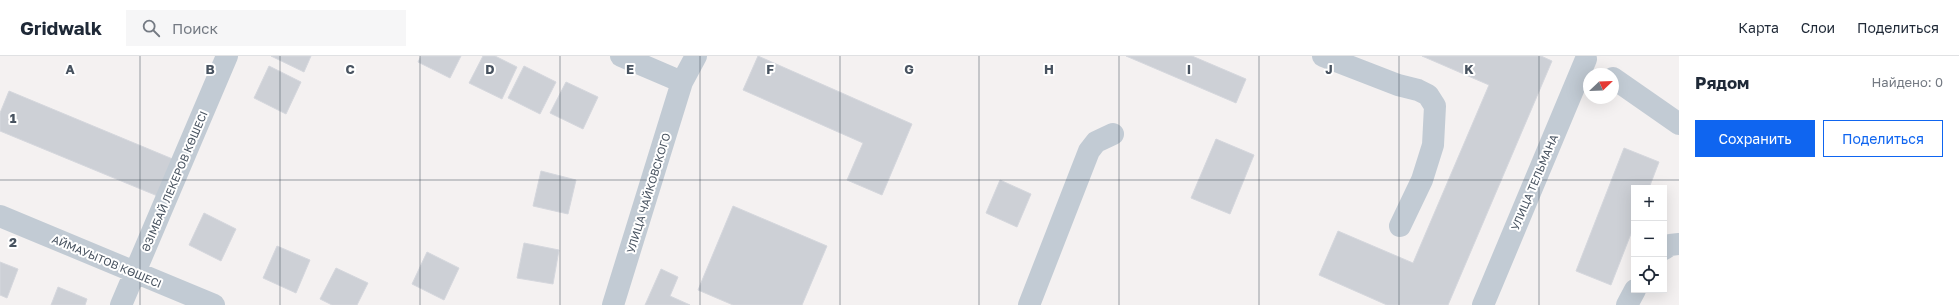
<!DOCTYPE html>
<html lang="ru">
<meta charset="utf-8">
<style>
body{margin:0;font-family:"Golos Text",sans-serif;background:#f6f6f7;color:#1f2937}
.controls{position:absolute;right:12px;bottom:12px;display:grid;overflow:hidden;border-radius:0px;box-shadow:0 4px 16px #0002}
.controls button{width:36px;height:36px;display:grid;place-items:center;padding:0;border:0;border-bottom:1px solid #e0e1e3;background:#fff;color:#1f2937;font:20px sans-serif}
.compass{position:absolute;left:1583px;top:12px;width:36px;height:36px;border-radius:50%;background:#fff;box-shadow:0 4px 16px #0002;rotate:67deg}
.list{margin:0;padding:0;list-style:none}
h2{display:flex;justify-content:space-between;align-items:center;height:52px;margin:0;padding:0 16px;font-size:17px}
h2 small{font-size:13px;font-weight:400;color:#747a83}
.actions{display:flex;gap:8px;padding:12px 16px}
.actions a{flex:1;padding:9px 0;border:1px solid #0f65f0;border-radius:0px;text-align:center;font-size:14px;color:#0f65f0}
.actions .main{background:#0f65f0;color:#fff}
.icon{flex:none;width:22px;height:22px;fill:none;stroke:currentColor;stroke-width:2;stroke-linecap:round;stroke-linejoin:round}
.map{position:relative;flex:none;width:1679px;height:249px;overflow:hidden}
header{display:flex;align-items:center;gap:24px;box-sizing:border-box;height:56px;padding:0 20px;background:#fff;border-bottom:1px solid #e0e1e3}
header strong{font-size:19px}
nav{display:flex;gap:22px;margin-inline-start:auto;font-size:14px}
.search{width:280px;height:36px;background:#f6f6f7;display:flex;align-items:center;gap:10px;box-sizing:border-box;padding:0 14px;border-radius:0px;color:#747a83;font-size:15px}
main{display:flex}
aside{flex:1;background:#fff}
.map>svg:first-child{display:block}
</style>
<header>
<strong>Gridwalk</strong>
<div class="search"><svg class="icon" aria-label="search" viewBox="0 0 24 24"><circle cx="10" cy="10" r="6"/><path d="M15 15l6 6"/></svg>Поиск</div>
<nav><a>Карта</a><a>Слои</a><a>Поделиться</a></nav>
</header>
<main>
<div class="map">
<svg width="1679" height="249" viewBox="0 0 1679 249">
<rect width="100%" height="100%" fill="#f4f1f1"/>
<path fill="#cdd0d6" stroke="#d5d7dd" d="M271,0h40l-7,16z
M421,0h40l-11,22 -32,-16z
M483,0h12l22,11 -15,32 -33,-16z
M758,0l154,68 -30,71 -35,-15 16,-37 -120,-53z
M1126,0h66l54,23 -10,24z
M1422,0h119l11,5 -104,244h-61l-68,-30 19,-44 75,32 76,-178z
M269,10l32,16 -15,32 -32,-16z
M524,10l32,16 -16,32 -32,-16z
M566,26l32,15 -15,32 -33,-16z
M9,35l166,69 -15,37 -160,-66v-18z
M1216,83l38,16 -24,59 -39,-16z
M1624,92l35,14 -10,26h-15v38l-23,59 -35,-14z
M541,115l35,9 -8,34 -35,-8z
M1000,124l31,14 -14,33 -31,-14z
M733,150l94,40 -25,59h-69l-35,-15z
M204,157l32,16 -15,32 -32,-16z
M524,187l35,7 -6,34 -36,-6z
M277,190l33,14 -14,33 -33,-15z
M427,196l32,16 -15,32 -32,-16z
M0,206l18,7 -11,29 -7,-3z
M336,212l32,15 -11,22h-25l-12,-6z
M661,213l17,8 -8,19 20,9h-45z
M58,231l29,12 -2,6h-34z"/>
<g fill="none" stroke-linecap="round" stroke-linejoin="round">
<path stroke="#c2cbd4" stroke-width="22" d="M621,0l61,26
M1323,0l75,29 20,5 10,5 7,11 -2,39 -11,35 -22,46
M1613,22l66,46
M0,160l214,89
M1664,193l6,-4 9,-1
M121,249l106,-249
M613,249l69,-223 14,-26
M1029,249l60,-154 7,-9 17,-8
M1483,249l103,-246
M1627,249l8,-15"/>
</g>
<path fill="none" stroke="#485360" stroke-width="1" stroke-opacity="0.55" d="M140,0v249M280,0v249M420,0v249M560,0v249M700,0v249M840,0v249M979,0v249M1119,0v249M1259,0v249M1399,0v249M1539,0v249M0,124h1679"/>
<g text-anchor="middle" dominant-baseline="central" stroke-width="4" stroke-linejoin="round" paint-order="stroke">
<g font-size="11" fill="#485360" stroke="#fff">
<text transform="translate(174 125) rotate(-67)">ӘЗІМБАЙ ЛЕКЕРОВ КӨШЕСІ</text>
<text transform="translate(1534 126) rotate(-67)">УЛИЦА ТЕЛЬМАНА</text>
<text transform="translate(648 137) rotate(-73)">УЛИЦА ЧАЙКОВСКОГО</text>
<text transform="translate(107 205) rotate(23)">АЙМАУЫТОВ КӨШЕСІ</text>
</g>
</g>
<g font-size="13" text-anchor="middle" font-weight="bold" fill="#485360" stroke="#fff" stroke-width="4" stroke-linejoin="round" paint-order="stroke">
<text x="70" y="18">A</text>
<text x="210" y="18">B</text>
<text x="350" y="18">C</text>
<text x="490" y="18">D</text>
<text x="630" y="18">E</text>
<text x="770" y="18">F</text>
<text x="909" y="18">G</text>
<text x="1049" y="18">H</text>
<text x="1189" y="18">I</text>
<text x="1329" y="18">J</text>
<text x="1469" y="18">K</text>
<text x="13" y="67">1</text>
<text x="13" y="191">2</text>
</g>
</svg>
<div class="controls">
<button>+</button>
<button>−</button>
<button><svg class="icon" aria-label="locate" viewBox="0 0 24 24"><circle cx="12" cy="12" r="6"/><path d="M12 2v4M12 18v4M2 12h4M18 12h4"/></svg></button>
</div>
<svg class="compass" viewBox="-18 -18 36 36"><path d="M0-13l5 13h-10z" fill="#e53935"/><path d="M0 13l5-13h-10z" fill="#747a83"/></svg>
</div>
<aside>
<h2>Рядом<small>Найдено: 0</small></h2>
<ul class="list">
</ul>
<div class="actions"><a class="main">Сохранить</a><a>Поделиться</a></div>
</aside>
</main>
